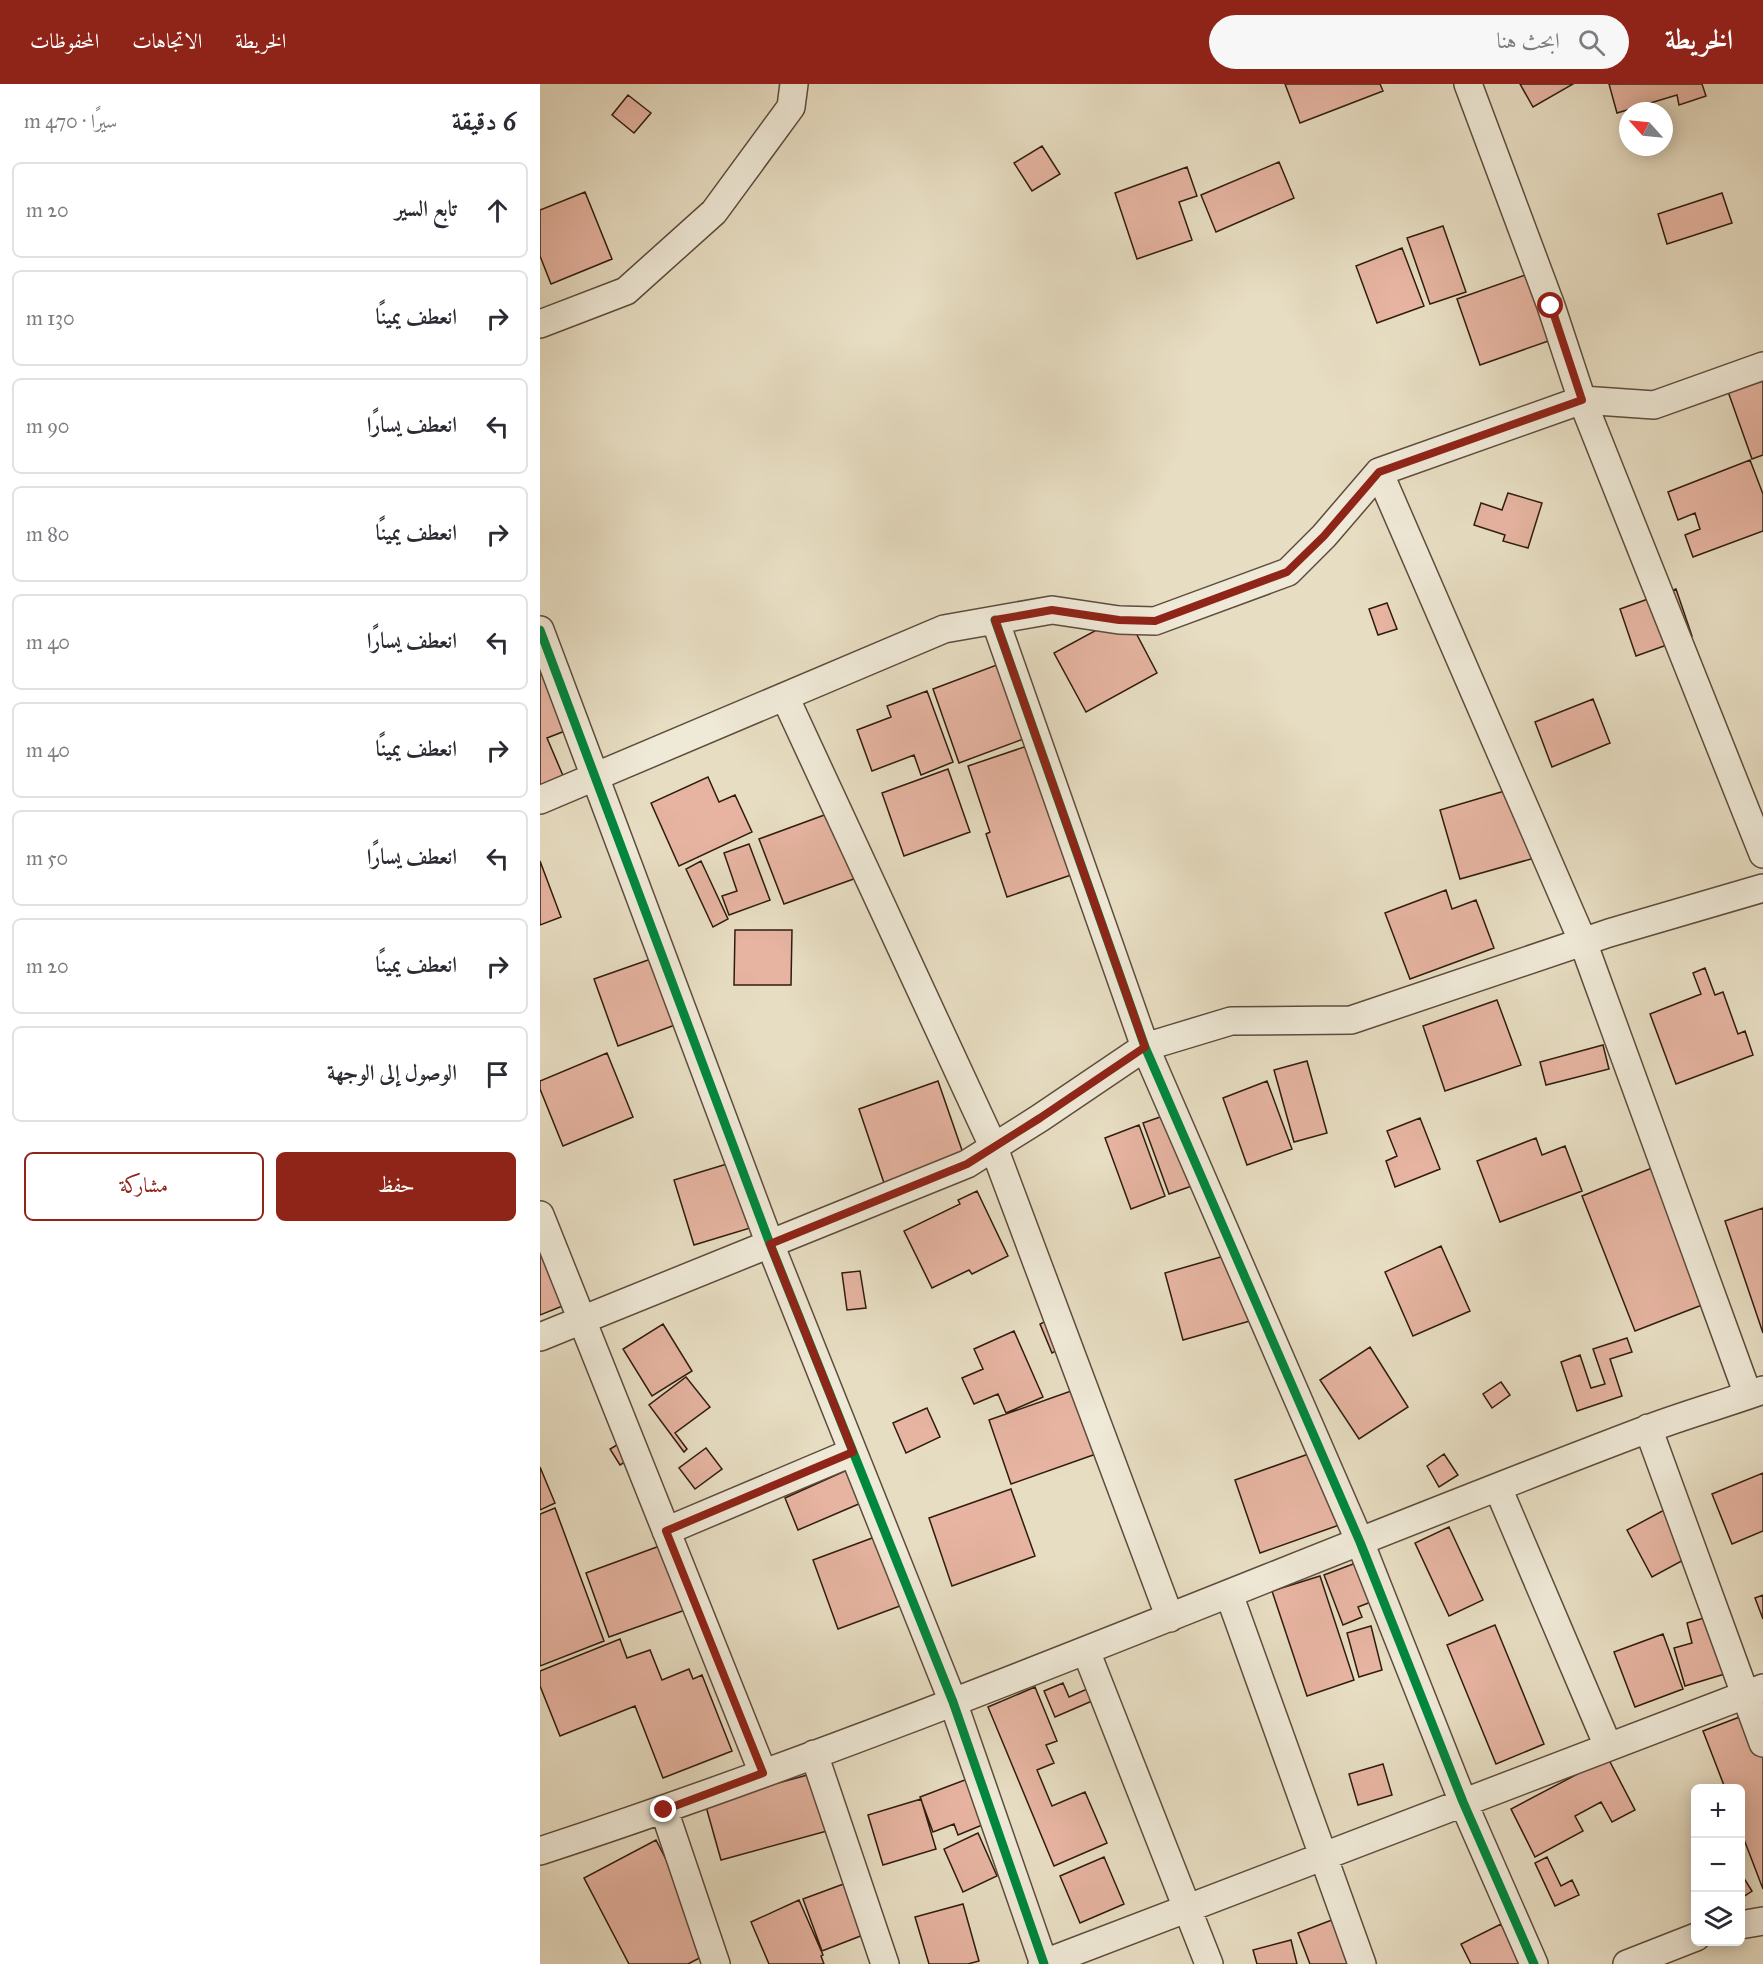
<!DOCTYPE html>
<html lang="ar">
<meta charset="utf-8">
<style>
body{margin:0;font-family:"IM FELL Great Primer",Amiri,serif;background:#f7f7f7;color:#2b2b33;direction:rtl}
.controls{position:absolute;right:18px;bottom:18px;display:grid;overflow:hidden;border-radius:9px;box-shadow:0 3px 15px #0003}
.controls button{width:54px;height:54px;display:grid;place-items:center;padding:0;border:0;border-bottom:2px solid #e1e1e2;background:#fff;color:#2b2b33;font:30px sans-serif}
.compass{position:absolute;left:1079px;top:18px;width:54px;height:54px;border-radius:50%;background:#fff;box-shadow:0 3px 15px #0003;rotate:297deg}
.stop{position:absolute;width:18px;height:18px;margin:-14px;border:4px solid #8f2418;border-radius:50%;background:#fff}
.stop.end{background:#8f2418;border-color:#fff;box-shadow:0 2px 6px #0008}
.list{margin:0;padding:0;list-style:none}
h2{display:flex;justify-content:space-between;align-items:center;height:78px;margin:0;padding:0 24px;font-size:26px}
h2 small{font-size:20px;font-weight:400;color:#7c7c81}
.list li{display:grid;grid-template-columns:39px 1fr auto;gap:18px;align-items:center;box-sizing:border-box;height:96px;margin:0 12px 12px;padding:0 12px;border:2px solid #e1e1e2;border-radius:9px}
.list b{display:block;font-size:22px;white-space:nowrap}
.list em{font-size:20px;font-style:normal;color:#7c7c81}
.actions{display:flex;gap:12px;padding:18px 24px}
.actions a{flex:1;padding:14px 0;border:2px solid #8f2418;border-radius:9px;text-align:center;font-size:21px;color:#8f2418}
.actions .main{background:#8f2418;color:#fff}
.icon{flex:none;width:33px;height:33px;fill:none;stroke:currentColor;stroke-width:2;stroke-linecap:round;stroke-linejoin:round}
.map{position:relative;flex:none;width:1223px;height:1880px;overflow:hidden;direction:ltr}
header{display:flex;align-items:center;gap:36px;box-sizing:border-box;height:84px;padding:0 30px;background:#8f2418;color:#fff}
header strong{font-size:28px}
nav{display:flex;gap:33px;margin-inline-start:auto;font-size:21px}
.search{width:420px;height:54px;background:#f7f7f7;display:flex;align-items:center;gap:15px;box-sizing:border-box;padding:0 21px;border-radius:33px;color:#7c7c81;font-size:22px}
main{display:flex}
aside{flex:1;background:#fff}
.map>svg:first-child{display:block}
</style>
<header>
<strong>الخريطة</strong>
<div class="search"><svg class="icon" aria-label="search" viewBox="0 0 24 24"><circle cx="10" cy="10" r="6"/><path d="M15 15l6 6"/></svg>ابحث هنا</div>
<nav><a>الخريطة</a><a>الاتجاهات</a><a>المحفوظات</a></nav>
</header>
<main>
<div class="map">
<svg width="1223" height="1880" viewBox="0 0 1223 1880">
<rect width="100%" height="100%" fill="#e7ddc2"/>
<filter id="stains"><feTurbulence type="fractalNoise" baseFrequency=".00333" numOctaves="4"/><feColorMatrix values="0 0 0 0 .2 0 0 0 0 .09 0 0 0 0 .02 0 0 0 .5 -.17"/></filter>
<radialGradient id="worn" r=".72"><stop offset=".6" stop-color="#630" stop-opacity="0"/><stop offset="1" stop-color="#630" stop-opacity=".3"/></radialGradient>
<path fill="#e6b4a1" stroke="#301c0f" stroke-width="1.5" d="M745,0h95l3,7 -83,32z
M980,0h53l-40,23z
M1069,0h93l4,12 -27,9 -2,-10 -60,18z
M88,11l23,18 -17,20 -22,-18z
M502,62l18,28 -28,17 -18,-28z
M739,78l15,36 -78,34 -15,-37z
M647,83l10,29 -18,6 13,38 -55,19 -22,-66z
M45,108l27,67 -61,25 -11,-28v-46z
M1182,109l10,30 -65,21 -9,-30z
M903,142l23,66 -36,12 -23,-66z
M862,164l22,58 -47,17 -21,-57z
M994,188l23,66 -77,27 -23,-66z
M1223,289v82l-11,4 -26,-73z
M1210,376l13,34v37l-70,26 -8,-22 15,-6 -5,-16 -17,7 -10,-28z
M968,409l34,10 -14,45 -25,-7 2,-6 -31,-10 7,-22 21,7z
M1136,505l16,47 -56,20 -16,-47z
M847,519l10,26 -19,6 -9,-26z
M586,530l31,59 -71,39 -32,-59z
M0,572l30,73 -23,9 17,40 -24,10z
M478,573l27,74 -86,32 -26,-74z
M387,607l26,71 -32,13 -7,-20 -42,16 -15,-41 34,-13 -4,-11z
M1053,615l17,44 -58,24 -17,-45z
M502,657l32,133 -67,23 -21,-63 4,-2 -22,-66z
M408,685l22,63 -66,24 -22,-63z
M168,693l11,25 16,-7 17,37 -73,34 -28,-63z
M985,701l20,70 -85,24 -20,-69z
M298,726l24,66 -78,28 -25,-65z
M209,760l21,56 -41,15 -7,-19 15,-5 -13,-38z
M0,777l21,56 -21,8z
M161,777l27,58 -15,8 -27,-58z
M906,806l6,19 24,-9 18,48 -84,31 -25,-66z
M195,846h57l-1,55h-57z
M131,868l23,66 -76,28 -24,-67z
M1165,884l10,27 8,-3 15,42 7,-3 8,24 -77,29 -26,-70 51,-20 -8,-21z
M957,916l24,65 -76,26 -22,-65z
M1063,961l6,24 -63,16 -6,-23z
M67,969l26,64 -70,29 -23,-57v-8z
M767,977l20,72 -33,9 -20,-72z
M398,997l26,75 -80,27 -25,-74z
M727,997l25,68 -45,16 -24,-67z
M643,1025l26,71 -40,14 -26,-71z
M880,1034l20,51 -45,18 -9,-26 11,-5 -10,-25z
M599,1041l26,71 -34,13 -26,-71z
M996,1054l6,17 23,-9 17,45 -82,31 -23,-61z
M210,1073l20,65 -76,23 -20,-65z
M1132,1076l27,68 -23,9 26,68 -67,26 -53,-135z
M437,1107l31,65 -36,18 -3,-4 -37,18 -28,-57 56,-27 -2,-4z
M1223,1124v125l-38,-112z
M0,1141l30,78 -30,12z
M901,1162l29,65 -57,25 -28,-64z
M705,1166l19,67 -81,23 -18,-67z
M320,1187l6,37 -19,2 -5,-37z
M514,1233l12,29 -14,7 -12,-29z
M123,1240l29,47 -40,25 -29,-47z
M474,1247l29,66 -37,16 -8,-19 -24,10 -12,-26 21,-9 -9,-20z
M1087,1254l5,14 -22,7 12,37 -45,15 -16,-49 19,-7 11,33 14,-4 -12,-35z
M830,1263l38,60 -49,32 -39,-59z
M146,1293l24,30 -35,26 12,16 -3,3 -35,-47z
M961,1298l9,13 -18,13 -9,-14z
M534,1306l22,64 -85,30 -22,-64z
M387,1324l13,29 -34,16 -13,-30z
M87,1355l10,16 -17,10 -10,-16z
M166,1364l16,21 -27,20 -16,-21z
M777,1367l25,73 -82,29 -25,-73z
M904,1370l14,21 -19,12 -12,-21z
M327,1377l15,33 -84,36 -13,-32z
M0,1383l15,36 -15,7z
M1223,1389v58l-31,13 -20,-50z
M471,1405l24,67 -83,30 -23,-68z
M15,1424l49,133 -64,25v-152z
M1126,1425l25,47 -39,21 -25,-47z
M909,1443l34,73 -34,16 -34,-73z
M351,1447l25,69 -78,29 -25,-69z
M125,1460l23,65 -79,28 -23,-64z
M837,1471l15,39 -34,13 4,10 -19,8 -19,-50z
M780,1492l34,104 -47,16 -35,-105z
M1223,1511v24l-8,-21z
M1181,1529l17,57 -53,16 -11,-38 18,-5 -5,-20z
M955,1541l49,119 -48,20 -49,-119z
M831,1542l11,44 -23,7 -12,-44z
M1123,1550l20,55 -48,18 -21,-55z
M80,1555l7,19 23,-8 12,30 27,-11 4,10 9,-4 30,76 -69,27 -28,-72 -75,30 -20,-50v-15z
M523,1599l6,14 18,-8 5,12 -37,16 -11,-26z
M495,1603l22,54 -11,4 8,18 -17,7 15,36 33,-14 22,51 -53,23 -66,-159z
M1210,1629l13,35v141l-23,-60v-41h-15l-22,-57z
M1068,1674l27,52 -23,12 -11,-20 -26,14 8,15 -48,26 -24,-48z
M843,1680l9,31 -34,10 -9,-31z
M282,1687l16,57 -117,32 -16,-57z
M430,1694l17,45 -29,12 -4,-11 -21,8 -13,-35z
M381,1715l15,50 -53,16 -15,-50z
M438,1749l19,43 -34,16 -19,-43z
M116,1756l57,111 -25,13h-59l-45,-86z
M564,1773l20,47 -44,19 -20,-47z
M1007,1773l14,29 11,-6 7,15 -24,11 -20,-43z
M1200,1788l12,19 -12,8z
M317,1795l19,51 -54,21 -19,-52z
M259,1816l24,55 -2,1 3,8h-55l-18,-42z
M423,1820l16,57 -11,3h-39l-14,-47z
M810,1829l20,51h-60l-12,-31z
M961,1840l20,40h-50l-10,-20z
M751,1856l6,24h-40l-4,-14z"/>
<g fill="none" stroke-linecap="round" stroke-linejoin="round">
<defs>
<path id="minor" d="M928,0l83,222 31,94 181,454
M0,240l86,-33 88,-79 77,-105 3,-23
M839,388l204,470 165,453
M455,536l150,427 215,495 103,260 71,162
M0,546l230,614 183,458 91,262
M245,613l209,451 176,470
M0,716l404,-171 108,-19 67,10 36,1 133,-49 36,-36 55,-64 203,-72 72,5 109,-39
M0,1131l223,558
M0,1253l427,-173 73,-46 105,-71 86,-26 120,-1 258,-87 154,-45
M1108,1344l115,315
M958,1404l110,258
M126,1447l187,-79
M689,1510l133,370
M546,1567l123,313
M274,1670l71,210
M124,1726l52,154
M0,1767c375,-123 736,-281 1105,-421 39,-15 79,-26 118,-40
M1200,1841l23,-4
M502,1880l721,-276
M1087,1880l69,-27"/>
</defs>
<use href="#minor" stroke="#5e4c3c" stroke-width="30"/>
<use href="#minor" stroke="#efe9d7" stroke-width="27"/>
<defs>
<path id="cycleway" d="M455,536l150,427 215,495 103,260 71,162
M0,546l230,614 183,458 91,262"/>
</defs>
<use href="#cycleway" stroke="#efe9d7" stroke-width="13"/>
<use href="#cycleway" stroke="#00873e" stroke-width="9"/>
</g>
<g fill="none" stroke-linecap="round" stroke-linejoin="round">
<path stroke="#8f2418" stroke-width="8" d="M124,1726l99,-37 -97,-242 187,-79 -83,-208 197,-80 73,-46 105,-71 -150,-427 57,-10 67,10 36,1 132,-49 37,-36 55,-64 203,-72 -31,-94"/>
</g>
<rect width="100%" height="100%" filter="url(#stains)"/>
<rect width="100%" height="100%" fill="url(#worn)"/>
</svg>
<div class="controls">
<button>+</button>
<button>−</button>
<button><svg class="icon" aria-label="layers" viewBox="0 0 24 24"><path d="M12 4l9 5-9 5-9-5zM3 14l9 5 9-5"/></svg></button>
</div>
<svg class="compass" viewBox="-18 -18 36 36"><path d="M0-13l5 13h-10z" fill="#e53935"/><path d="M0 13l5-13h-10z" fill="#7c7c81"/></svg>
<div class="stop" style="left:1011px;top:222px"></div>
<div class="stop end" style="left:124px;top:1726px"></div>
</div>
<aside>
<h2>6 دقيقة<small>سيرًا · 470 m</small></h2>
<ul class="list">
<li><svg class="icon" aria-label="ahead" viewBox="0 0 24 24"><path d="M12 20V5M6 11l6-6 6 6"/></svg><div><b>تابع السير</b></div><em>20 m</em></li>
<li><svg class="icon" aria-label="right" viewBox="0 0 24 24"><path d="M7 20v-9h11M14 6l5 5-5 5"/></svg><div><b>انعطف يمينًا</b></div><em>130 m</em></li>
<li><svg class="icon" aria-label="left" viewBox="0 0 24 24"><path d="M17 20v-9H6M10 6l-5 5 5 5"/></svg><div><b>انعطف يسارًا</b></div><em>90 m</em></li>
<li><svg class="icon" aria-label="right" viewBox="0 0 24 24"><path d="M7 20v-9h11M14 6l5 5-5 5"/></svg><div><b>انعطف يمينًا</b></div><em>80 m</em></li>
<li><svg class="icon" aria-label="left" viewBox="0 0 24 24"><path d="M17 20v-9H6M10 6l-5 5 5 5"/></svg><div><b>انعطف يسارًا</b></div><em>40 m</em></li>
<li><svg class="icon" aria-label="right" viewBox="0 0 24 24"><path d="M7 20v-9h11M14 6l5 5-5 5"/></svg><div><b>انعطف يمينًا</b></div><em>40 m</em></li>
<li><svg class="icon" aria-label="left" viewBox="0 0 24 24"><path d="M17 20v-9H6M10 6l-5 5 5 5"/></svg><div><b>انعطف يسارًا</b></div><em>50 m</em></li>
<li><svg class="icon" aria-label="right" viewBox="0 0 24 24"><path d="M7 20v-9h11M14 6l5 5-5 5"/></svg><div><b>انعطف يمينًا</b></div><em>20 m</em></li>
<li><svg class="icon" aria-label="arrive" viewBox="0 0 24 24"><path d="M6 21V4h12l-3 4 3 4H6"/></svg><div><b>الوصول إلى الوجهة</b></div></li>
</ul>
<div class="actions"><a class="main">حفظ</a><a>مشاركة</a></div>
</aside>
</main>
